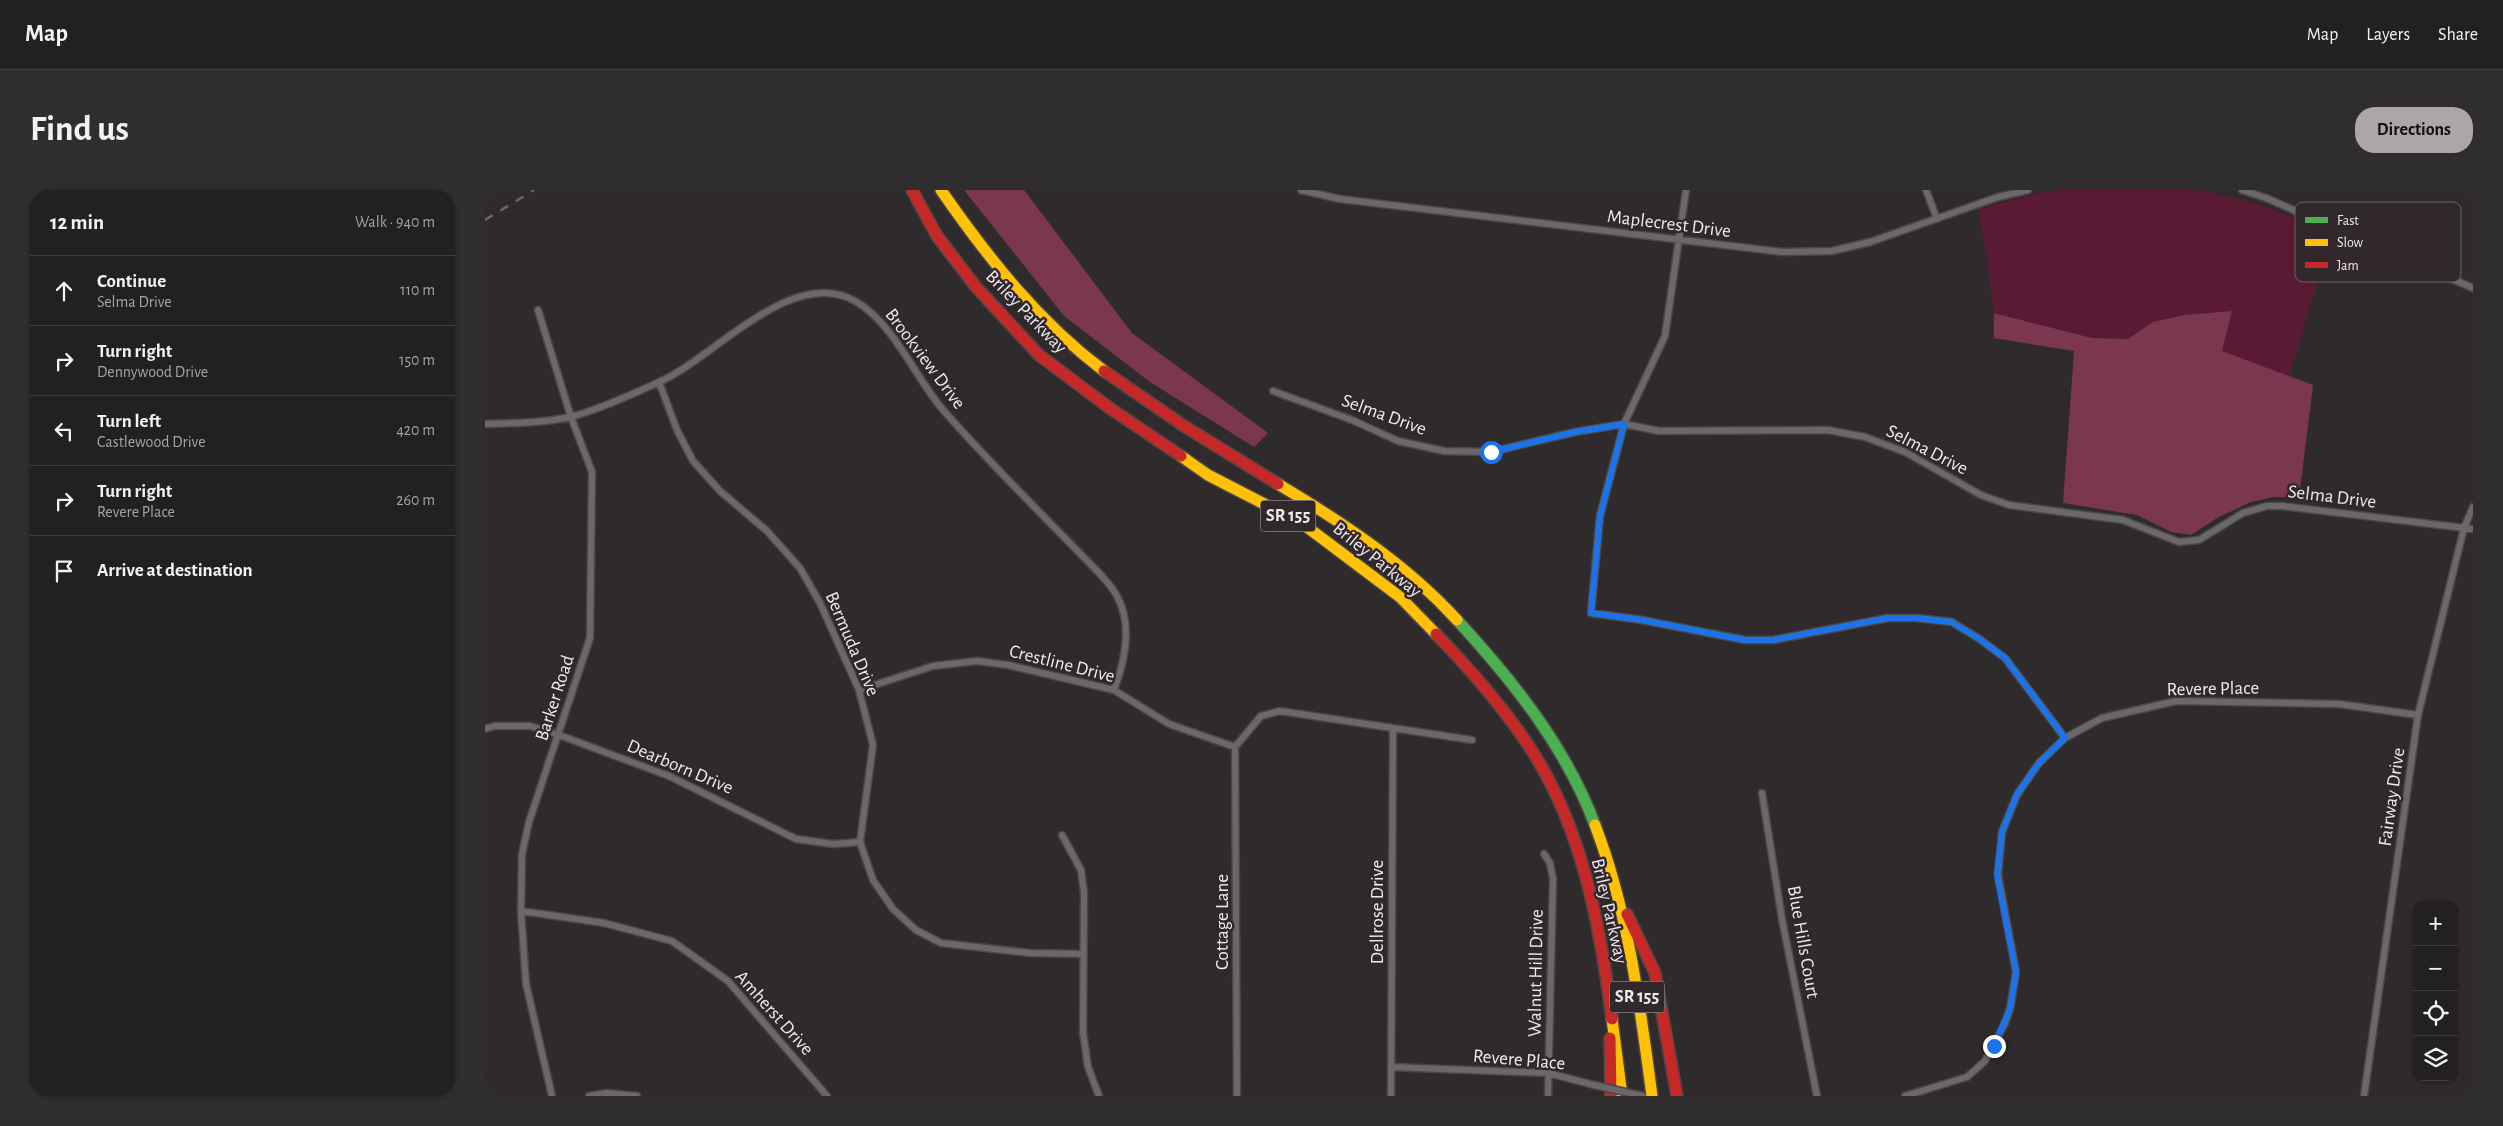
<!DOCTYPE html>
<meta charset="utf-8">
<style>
body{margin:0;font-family:"Alegreya Sans",sans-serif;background:#2f2d2e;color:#f1f3f6}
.controls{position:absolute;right:15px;bottom:15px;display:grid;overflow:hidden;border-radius:10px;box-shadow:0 1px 4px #0004}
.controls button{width:45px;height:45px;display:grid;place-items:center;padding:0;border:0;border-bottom:1px solid #403e3f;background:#232021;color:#f1f3f6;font:25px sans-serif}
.stop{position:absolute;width:15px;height:15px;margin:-11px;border:4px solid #1a73e8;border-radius:50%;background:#fff}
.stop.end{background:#1a73e8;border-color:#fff;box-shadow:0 1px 5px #0008}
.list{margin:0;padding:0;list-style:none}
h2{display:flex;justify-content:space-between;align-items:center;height:65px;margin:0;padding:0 20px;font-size:21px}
h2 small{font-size:16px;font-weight:400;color:#a3a3a5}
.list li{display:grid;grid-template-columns:32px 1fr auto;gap:15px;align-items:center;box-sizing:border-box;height:70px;padding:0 20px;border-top:1px solid #403e3f}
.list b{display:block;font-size:19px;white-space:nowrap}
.list p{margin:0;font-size:16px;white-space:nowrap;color:#a3a3a5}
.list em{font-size:16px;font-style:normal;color:#a3a3a5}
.icon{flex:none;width:28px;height:28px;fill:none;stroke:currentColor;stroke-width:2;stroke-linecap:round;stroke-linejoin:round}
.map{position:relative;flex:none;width:1988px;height:906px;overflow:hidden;border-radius:20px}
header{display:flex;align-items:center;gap:30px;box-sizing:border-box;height:70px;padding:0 25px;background:#232021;border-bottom:1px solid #403e3f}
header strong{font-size:24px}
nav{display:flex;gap:28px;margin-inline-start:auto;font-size:18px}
.intro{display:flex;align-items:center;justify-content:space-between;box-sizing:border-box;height:120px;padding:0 30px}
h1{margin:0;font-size:35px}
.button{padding:12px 22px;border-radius:20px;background:#aca6a8;color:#111;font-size:18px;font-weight:700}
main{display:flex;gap:30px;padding:0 30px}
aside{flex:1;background:#232021;border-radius:20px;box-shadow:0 1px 4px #0004}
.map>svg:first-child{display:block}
</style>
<header>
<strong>Map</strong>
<nav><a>Map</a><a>Layers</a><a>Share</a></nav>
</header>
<div class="intro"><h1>Find us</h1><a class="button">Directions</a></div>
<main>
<aside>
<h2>12 min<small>Walk · 940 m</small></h2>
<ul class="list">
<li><svg class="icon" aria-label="ahead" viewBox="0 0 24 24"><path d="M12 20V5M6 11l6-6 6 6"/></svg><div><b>Continue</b><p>Selma Drive</p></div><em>110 m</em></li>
<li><svg class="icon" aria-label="right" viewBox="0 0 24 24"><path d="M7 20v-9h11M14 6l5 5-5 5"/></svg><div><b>Turn right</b><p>Dennywood Drive</p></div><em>150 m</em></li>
<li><svg class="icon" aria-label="left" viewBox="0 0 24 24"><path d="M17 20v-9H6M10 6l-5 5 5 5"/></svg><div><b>Turn left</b><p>Castlewood Drive</p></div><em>420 m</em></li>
<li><svg class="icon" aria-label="right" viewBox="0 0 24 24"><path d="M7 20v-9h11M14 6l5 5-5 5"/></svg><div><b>Turn right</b><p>Revere Place</p></div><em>260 m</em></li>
<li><svg class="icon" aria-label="arrive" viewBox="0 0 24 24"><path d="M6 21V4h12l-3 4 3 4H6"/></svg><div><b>Arrive at destination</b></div></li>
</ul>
</aside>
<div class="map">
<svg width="1988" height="906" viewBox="0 0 1988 906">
<rect width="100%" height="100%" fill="#2f2a2c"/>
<path fill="#591a34" d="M1573,0h143l60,15 71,28 -43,144 -67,-26 10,-39 -79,10 -25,17 -36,-1 -98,-25 -15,-104 51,-14z"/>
<path fill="#7b3750" d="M479,0h60l108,143 136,100 -14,14 -104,-65 -86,-66z
M1747,121l-10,40 91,34 -14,112h-25l-23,5 -34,16 -26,17 -20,-3 -34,-17 -74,-12 11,-152 -80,-13v-25l98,25 36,1 25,-17 31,-7z"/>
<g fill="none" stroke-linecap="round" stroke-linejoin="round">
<defs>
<path id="street" d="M816,0l39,9 442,53 50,-1 38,-9 128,-45 30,-7
M1201,0l-21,146 -41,88 -24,92 -9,97 51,7 103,20h28l115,-22h29l35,4 26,16 27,20 60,80
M1441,0l11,29
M1757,0l24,8 207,90
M53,120l33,107 21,55 -2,166 -61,184 -7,32 -1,57 5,73 26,112
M174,192l18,48 16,31 27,30 47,40 33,37 20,35 39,87 14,55 -13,97 13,38 20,29 23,21 25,13 89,10 53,1
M788,201l79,29 46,21 46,10 47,1 84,-20 49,-8 35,7 169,-1 37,7 40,15 76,43 28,10 114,15 56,22 20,-2 44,-27 24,-7h15l191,23
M0,234c28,-1 58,-1 85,-7 25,-6 63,-23 87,-34 57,-24 134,-118 198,-82 39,22 60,77 89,110 50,57 104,109 156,163 6,7 13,14 17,22 16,29 8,65 -3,94
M374,500l74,-24 44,-5 31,4 106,25 55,34 66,23 26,-31 19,-5 192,29
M0,539l10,-3h35l29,9 110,41 127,63 37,5 27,-2
M750,557l2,349
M1277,603l20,126 35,177
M577,645l19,35 3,23 -1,139 5,35 11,29
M1059,664l6,9 3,16 -5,217
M36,721l83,12 68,18 56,40 99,115
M906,877l157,6 46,12
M104,906l18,-3 30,3
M906,906l2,-368
M1420,906l62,-19 18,-16 20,-38 5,-14 6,-37 -18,-97 4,-43 15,-37 22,-32 26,-25 37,-20 74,-17 163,3 79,11
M1879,906l54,-381 46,-187 9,-21"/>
<path id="fast" d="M972,430c56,61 109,127 138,205"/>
<path id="slow" d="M456,0c47,68 97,131 163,181
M696,266l27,19 95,49 97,73 36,37
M793,294c65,39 128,80 179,136
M1110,635c33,86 45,180 57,271
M1127,829l10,77"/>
<path id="jam" d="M427,0l25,46 39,51 63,68 72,54 70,47
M619,181l80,55 94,58
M951,444c32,33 62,67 88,105 57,81 76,184 88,280
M1142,724l28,59 22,123
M1125,848l1,58"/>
</defs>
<use href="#street" stroke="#4a4748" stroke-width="9"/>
<use href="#fast" stroke="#4a4748" stroke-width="14"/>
<use href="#slow" stroke="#4a4748" stroke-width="14"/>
<use href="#jam" stroke="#4a4748" stroke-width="14"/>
<use href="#street" stroke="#6c6869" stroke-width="6"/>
<use href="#fast" stroke="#4caf50" stroke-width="11"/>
<use href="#slow" stroke="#ffc107" stroke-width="11"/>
<use href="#jam" stroke="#c62828" stroke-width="11"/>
<path stroke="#6b6869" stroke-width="2.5" stroke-dasharray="9 9" stroke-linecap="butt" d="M0,30l49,-30"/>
<defs>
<path id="street-bridge" d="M1109,895l49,11"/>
</defs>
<use href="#street-bridge" stroke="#4a4748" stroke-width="9" stroke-linecap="butt"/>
<use href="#street-bridge" stroke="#6c6869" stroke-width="6"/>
</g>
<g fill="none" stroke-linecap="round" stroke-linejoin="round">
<path stroke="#1a73e8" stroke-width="6" d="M1006,262l84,-20 49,-8 -24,92 -9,97 51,7 103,20h28l115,-22h29l34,4 27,16 27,20 60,80 -26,25 -22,31 -15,38 -5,43 19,97 -6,37 -16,37"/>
</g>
<g text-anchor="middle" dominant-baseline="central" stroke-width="5" stroke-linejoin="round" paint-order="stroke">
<g fill="#31282b" stroke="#b6afb1" stroke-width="1">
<rect x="775.5" y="310.5" width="55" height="31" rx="4"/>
<rect x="1124.5" y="791.5" width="55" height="31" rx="4"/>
</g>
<g font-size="18" font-weight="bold" fill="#efe9eb">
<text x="803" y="326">SR 155</text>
<text x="1152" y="807">SR 155</text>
</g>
<g font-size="19" fill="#efe9eb" stroke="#31282b">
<text transform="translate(1184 34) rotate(7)">Maplecrest Drive</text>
<text transform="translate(541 122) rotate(46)">Briley Parkway</text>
<text transform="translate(440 169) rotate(53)">Brookview Drive</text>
<text transform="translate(899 225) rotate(20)">Selma Drive</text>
<text transform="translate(1442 260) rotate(27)">Selma Drive</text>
<text transform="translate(1847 307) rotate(7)">Selma Drive</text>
<text transform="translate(892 370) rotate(39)">Briley Parkway</text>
<text transform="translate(367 454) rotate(67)">Bermuda Drive</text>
<text transform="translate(577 474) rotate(14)">Crestline Drive</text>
<text transform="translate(1728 499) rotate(-1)">Revere Place</text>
<text transform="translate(70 508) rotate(-72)">Barker Road</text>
<text transform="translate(195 577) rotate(23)">Dearborn Drive</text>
<text transform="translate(1907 607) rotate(-82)">Fairway Drive</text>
<text transform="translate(1124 721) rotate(77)">Briley Parkway</text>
<text transform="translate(892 722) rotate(-90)">Dellrose Drive</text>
<text transform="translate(737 732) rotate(-90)">Cottage Lane</text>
<text transform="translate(1318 752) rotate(80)">Blue Hills Court</text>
<text transform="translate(1051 783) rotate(-89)">Walnut Hill Drive</text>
<text transform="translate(289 823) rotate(48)">Amherst Drive</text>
<text transform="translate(1034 870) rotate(5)">Revere Place</text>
</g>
</g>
<rect x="1810" y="12" width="166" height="80" rx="8" fill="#31282b" stroke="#6a6265" stroke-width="1"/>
<rect x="1820" y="27" width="23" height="6" fill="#4caf50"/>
<rect x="1820" y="49" width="23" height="7" fill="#ffc107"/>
<rect x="1820" y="72" width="23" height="6" fill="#c62828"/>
<g font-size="14" fill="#efe9eb">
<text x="1852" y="35">Fast</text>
<text x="1852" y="57">Slow</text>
<text x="1852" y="80">Jam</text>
</g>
</svg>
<div class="controls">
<button>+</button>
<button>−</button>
<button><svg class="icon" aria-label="locate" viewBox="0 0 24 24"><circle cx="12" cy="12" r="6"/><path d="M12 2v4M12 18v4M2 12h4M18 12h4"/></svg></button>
<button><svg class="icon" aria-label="layers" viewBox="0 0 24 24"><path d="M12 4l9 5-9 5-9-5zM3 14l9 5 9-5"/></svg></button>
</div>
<div class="stop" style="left:1006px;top:262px"></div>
<div class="stop end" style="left:1509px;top:856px"></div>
</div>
</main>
